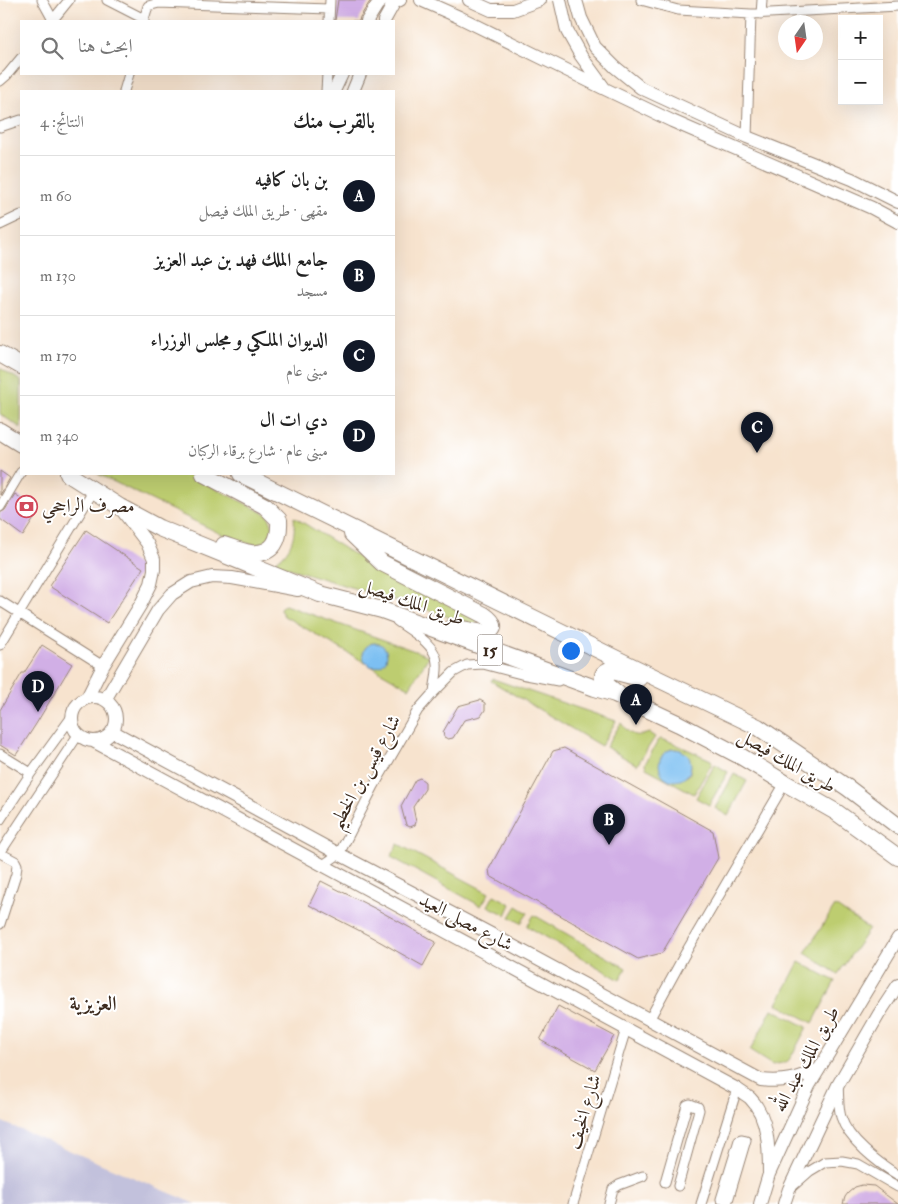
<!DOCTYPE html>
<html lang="ar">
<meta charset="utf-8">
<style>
body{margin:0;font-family:"IM FELL Double Pica",Amiri,serif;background:#f2f2f2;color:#222;direction:rtl}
.controls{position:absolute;right:15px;top:15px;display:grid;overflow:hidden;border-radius:0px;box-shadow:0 5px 20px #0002}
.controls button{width:45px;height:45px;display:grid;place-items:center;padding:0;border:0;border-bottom:1px solid #e0e0e0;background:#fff;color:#222;font:25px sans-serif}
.compass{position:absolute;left:778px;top:15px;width:45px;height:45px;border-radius:50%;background:#fff;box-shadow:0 5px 20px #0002;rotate:193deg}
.you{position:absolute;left:570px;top:650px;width:18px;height:18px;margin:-12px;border:4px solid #fff;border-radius:50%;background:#1a73e8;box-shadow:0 0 0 8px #1a73e833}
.badge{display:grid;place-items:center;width:32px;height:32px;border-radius:50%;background:#111827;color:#fff;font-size:16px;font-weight:700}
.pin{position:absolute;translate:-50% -41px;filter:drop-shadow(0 1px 2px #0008)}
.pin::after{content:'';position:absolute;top:26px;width:18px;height:15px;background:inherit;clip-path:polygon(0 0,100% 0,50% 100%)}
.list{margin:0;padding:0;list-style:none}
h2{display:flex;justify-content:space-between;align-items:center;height:65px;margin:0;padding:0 20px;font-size:21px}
h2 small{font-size:16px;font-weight:400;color:#767676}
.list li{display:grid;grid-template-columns:32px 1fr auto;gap:15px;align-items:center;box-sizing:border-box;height:80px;padding:0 20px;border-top:1px solid #e0e0e0}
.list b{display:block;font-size:19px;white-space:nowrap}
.list p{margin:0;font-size:16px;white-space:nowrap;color:#767676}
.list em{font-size:16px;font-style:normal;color:#767676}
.icon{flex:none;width:28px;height:28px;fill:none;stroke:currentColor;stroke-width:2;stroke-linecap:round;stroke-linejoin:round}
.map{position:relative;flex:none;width:898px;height:1204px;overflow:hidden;direction:ltr}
.search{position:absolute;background:#fff;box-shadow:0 5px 20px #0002;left:20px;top:20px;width:375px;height:55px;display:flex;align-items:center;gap:12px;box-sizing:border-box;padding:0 18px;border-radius:0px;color:#767676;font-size:19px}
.panel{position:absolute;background:#fff;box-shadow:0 5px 20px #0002;left:20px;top:90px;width:375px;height:385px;border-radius:0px;direction:rtl}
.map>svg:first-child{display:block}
</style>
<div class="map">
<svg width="898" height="1204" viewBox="0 0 898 1204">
<rect width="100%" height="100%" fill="#fff"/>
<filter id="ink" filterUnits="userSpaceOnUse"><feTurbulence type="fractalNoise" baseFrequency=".02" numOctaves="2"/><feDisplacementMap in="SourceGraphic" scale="10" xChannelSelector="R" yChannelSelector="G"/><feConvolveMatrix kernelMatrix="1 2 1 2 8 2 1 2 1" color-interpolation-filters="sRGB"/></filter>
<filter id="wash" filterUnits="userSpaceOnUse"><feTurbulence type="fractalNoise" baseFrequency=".0096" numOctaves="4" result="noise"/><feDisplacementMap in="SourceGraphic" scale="20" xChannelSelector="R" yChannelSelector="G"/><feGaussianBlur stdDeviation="1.12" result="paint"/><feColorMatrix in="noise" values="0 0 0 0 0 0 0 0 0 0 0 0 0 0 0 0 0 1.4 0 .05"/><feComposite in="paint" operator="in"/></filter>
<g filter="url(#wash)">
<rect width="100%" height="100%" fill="#f7e3ce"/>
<path fill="#c2c1dc" d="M0,1121l196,83h-196z"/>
<path fill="#bdcd70" stroke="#7c7c47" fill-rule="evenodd" d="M0,368l21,13v47l-21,-14z
M98,474h89l81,41 6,14 -5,11 -13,5 -14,-3 -21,-8z
M294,517l72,45 75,36 36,20v6l-8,2 -28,-12 -101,-30 -67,-21c18,-11 23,-26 21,-46z
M285,605l144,51 -20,32 -125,-72 -4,-6 1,-3zM372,643l7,1 6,5 -5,17c-17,4 -24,-15 -8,-23z
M492,679h1l123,42 -15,25 -110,-65z
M621,723c9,12 14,15 28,10l6,4 -18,28 -31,-18z
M661,739l10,3 40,18 1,2 -1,3 -17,29 -48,-26 -1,-4 13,-23zM671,749h5l5,1 10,17 -1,6 -3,4 -25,-22 4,-3z
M715,764l13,8 -19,33 -13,-7z
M734,774l13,7 -19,35 -13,-8z
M398,844l91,49 -8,13 -90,-49z
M494,895l17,9 -5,11 -18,-9z
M517,906l11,7 -7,10 -11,-6z
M835,906l34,23 -31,45 -33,-21z
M534,915l92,53 -6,12 -93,-54z
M799,962l36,19 -22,42 -36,-19z
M772,1009l35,18 -16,30 -4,5 -15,3 -22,-14z"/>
<path fill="#7bbff2" stroke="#5b7488" d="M363 655a12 12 0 1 1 24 0a12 12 0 1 1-24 0Z
M659 765a16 16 0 1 1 32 0a16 16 0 1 1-32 0Z"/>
<g id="blocks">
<path fill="#d1afe6" d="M338,0h33l-11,17 -1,4h-24z
M0,471l10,7 -10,17z
M15,494l24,17 -16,25 -23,-17v-6l5,-3z
M86,530l57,38 -36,55 -58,-37z
M42,645l30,19 -36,60 -20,31 -16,-10v-35l22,-37h2z
M480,700l5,3v7l-4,6 -17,4 -11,18 -5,1 -4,-2 -1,-5 15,-26z
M564,748l149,83 5,27 -56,95 -24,6 -148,-83 -1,-7 64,-118z
M420,778l5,4v7l-12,18 3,15 -1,3 -5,2 -4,-2 -5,-19 14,-26z
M321,881l55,28 60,33 -13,24 -55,-31 -59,-30z
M558,1006l56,30 -19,34 -55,-30z
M862,1185l12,1 24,18h-55l2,-7 3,-4 7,-6z"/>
</g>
</g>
<g filter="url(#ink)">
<use href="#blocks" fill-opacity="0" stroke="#998676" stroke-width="1"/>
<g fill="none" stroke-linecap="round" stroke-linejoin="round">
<defs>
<path id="street" d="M42,0l11,20
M107,0l37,19v2
M641,0l37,10 73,4 147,-8
M761,14l1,-14
M144,19l4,-13 11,-3 170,6
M52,21l17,-21
M329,21l1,-21
M0,81l7,-6 14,-17
M124,91l5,-17
M326,91l1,-17
M0,127l21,-7
M747,137l4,-123
M0,225l21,-10
M0,507l21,-35
M0,601l103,65
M397,621c14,10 39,23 40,42 1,10 -2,19 -3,29
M0,645l94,-155
M0,754l31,19
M0,820l31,-47 40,-55
M0,853l78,-118
M0,853l15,8 2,4 -1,9 -16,50
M323,865l16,-11 35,-68 44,-76 16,-18 20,-20 13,-7 16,-1 38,10 37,7
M649,1020l37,-68 99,-169
M838,1085c1,10 0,22 3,32 7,23 37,46 57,58
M665,1182l22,-77 3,-1 8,3 1,3 -21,76
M793,1186l17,-15 15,-9 17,-1 16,3 40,23
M721,1199l18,-59 2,-1 5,1 -19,64
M573,1204l53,-175
M609,1204l4,-15 6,-4 24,-9
M701,1204l36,-115"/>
<path id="secondary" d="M421,0l38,17 144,71
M469,0l22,10h22l27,-10
M560,0l7,31 14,25 24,33 67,32 200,87 26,14
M576,0l5,18 14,29 20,20 26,21 106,49 105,42 46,23
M367,21l10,-16 6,-5
M384,21l10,-18 6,-3
M334,91l8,-17
M353,91l7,-17
M72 719a22 22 0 1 1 44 0a22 22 0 1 1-44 0Z
M87,698l16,-32 38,-62 10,-20 3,-14v-11l-7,-16 -26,-34
M105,700l53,-90 14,-16 19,-12 21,-5 20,1 66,12
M112,731l227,123 152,80 270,146c25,3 36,-2 58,-11
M93,741l644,348c4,3 9,6 13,9 19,19 19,52 19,76
M760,1204l9,-30 40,-88 89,-148
M784,1204l5,-15 49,-104 41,-71 19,-29"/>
<path id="highway" d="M0,354l21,12
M0,431l21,13
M68,474l52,33 39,21 161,66 62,16 213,78 20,6 64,30 63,33 43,26 51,29 62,45
M204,474l61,32 14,14c1,19 -5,35 -28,33 -9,-1 -18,-5 -27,-8
M241,474l382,188 135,65 90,61 50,38
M352,534l30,29 102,52c9,6 15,15 0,18l-32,-6
M618,694l-10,-8 -5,-7c-1,-5 1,-7 6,-9l30,8"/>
</defs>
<use href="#street" stroke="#998676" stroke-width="11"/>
<use href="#secondary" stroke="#998676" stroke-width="14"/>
<use href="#highway" stroke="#998676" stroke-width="18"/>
<use href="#street" stroke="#fff" stroke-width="9"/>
<use href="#secondary" stroke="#fff" stroke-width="12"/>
<use href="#highway" stroke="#fff" stroke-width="16"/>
</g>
</g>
<defs>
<symbol id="bank-ring" viewBox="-11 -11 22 22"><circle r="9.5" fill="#fff" stroke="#d1495b" stroke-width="1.5"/><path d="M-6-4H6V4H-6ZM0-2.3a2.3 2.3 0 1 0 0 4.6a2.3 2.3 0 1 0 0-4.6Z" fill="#d1495b"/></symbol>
</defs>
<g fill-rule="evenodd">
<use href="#bank-ring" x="14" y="494" width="25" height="25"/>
</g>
<g text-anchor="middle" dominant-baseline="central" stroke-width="4" stroke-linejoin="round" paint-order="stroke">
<rect fill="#fff" stroke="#766a62" stroke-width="1" x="477.5" y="634.5" width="25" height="31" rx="4"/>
<g font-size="18" font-weight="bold" fill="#3b2a1e">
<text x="490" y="650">15</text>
</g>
<g font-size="19" fill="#3b2a1e" stroke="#fff" text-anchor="start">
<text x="42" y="506">مصرف الراجحي</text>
</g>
<g font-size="19" fill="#3b2a1e" stroke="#fff">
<text transform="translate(412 602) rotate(19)">طريق الملك فيصل</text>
<text transform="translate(787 761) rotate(30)">طريق الملك فيصل</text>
<text transform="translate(365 772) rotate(-61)">شارع قيس بن الخطيم</text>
<text transform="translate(466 922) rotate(28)">شارع مصلى العيد</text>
<text transform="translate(806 1059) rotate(-61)">طريق الملك عبد الله</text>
<text transform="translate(584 1112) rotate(-73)">شارع الخيف</text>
</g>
<g font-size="20" font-weight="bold" fill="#3b2a1e" stroke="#fff">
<text x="93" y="1003">العزيزية</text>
</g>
</g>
</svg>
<div class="controls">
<button>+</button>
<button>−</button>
</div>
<svg class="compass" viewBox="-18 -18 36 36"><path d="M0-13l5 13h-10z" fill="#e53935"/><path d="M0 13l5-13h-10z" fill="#767676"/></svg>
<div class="you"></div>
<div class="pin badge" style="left:636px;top:725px">A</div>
<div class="pin badge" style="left:609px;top:845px">B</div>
<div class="pin badge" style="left:757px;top:453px">C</div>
<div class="pin badge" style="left:38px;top:712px">D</div>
<div class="search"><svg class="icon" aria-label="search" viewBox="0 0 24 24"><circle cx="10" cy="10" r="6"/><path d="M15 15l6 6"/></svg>ابحث هنا</div>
<section class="panel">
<h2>بالقرب منك<small>النتائج: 4</small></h2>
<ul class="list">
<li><span class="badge">A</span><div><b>بن بان كافيه</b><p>مقهى · طريق الملك فيصل</p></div><em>60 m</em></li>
<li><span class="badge">B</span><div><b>جامع الملك فهد بن عبد العزيز</b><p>مسجد</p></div><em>130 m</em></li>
<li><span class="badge">C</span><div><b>الديوان الملكي و مجلس الوزراء</b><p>مبنى عام</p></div><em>170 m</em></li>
<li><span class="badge">D</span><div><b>دي ات ال</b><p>مبنى عام · شارع برقاء الركبان</p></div><em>340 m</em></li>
</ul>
</section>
</div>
